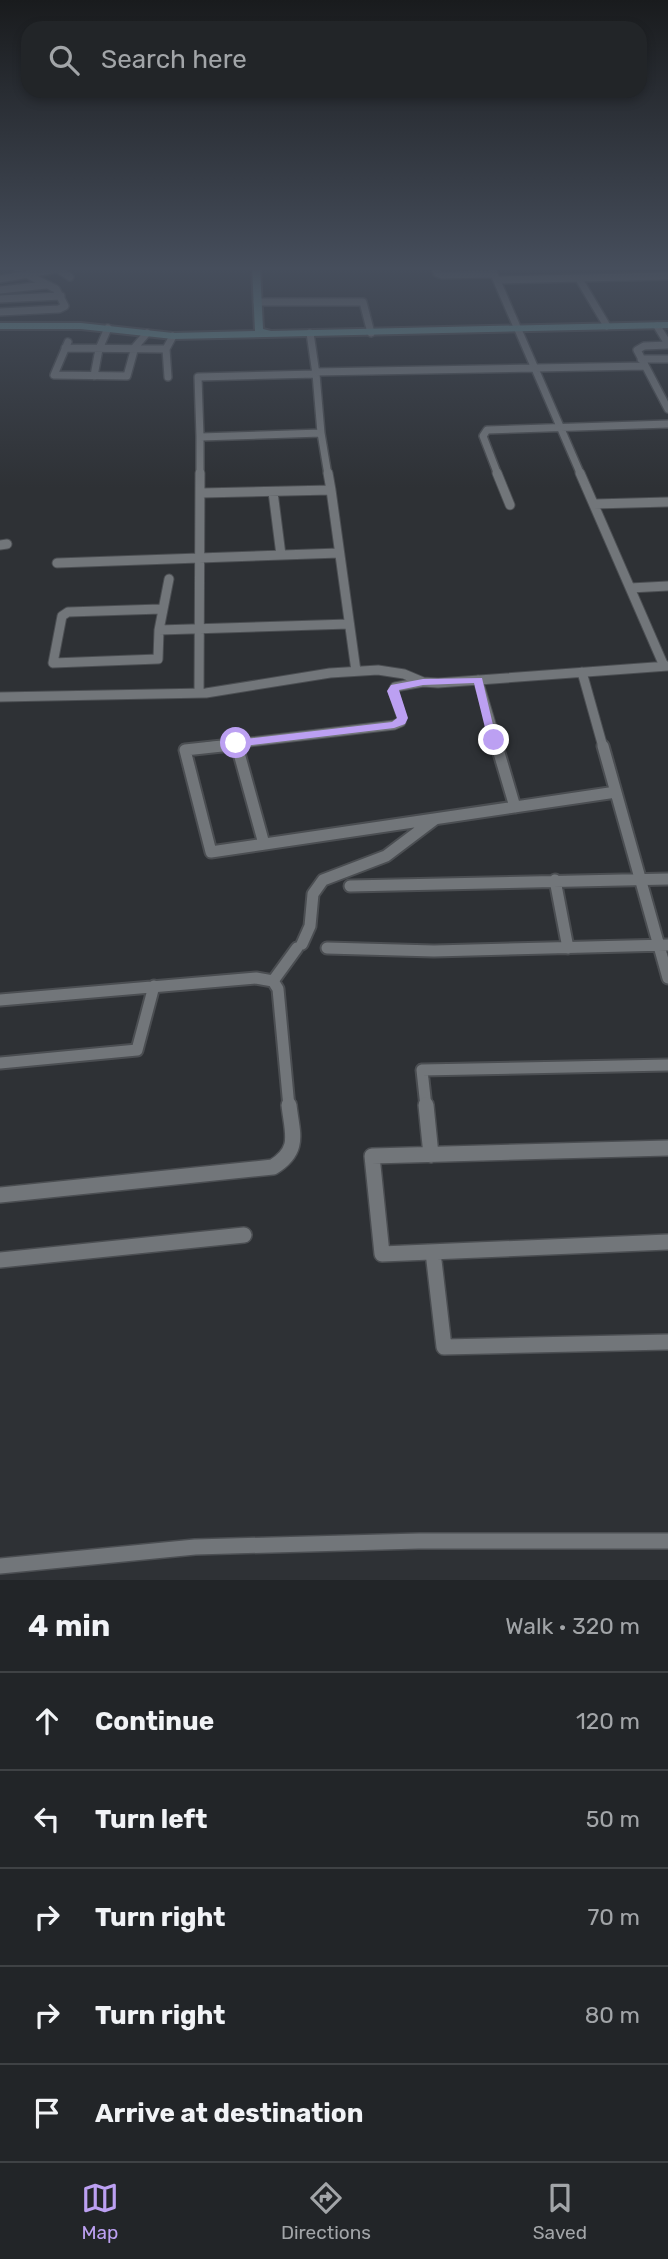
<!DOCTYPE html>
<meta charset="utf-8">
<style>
body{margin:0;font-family:Rubik,sans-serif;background:#2e3134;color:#f1f3f6}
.stop{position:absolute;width:21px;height:21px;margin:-16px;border:5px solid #bca0f2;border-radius:50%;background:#fff}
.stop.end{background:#bca0f2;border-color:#fff;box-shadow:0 2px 7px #0008}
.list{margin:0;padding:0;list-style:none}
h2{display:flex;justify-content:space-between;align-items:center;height:91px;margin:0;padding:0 28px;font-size:30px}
h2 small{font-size:23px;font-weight:400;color:#a2a5a8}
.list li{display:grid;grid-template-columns:46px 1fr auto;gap:21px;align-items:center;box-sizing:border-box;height:98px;padding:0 28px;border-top:2px solid #3f4245}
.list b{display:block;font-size:26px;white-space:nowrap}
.list em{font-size:23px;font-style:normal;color:#a2a5a8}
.icon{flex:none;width:38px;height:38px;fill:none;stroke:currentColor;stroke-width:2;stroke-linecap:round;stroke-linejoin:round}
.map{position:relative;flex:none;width:668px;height:1580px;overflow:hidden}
.search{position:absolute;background:#222528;box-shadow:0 4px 10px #0003;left:21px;right:21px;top:21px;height:77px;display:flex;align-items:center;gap:18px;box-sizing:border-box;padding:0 24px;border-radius:21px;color:#a2a5a8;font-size:26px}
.sheet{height:581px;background:#222528}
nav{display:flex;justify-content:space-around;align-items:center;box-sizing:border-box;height:98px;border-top:2px solid #3f4245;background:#222528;font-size:19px;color:#a2a5a8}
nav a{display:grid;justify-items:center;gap:4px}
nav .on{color:#bca0f2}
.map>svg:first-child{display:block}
</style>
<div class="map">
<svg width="668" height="1580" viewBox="0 0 668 1580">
<rect width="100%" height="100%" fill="#2e3135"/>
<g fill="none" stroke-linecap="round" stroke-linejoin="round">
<defs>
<path id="street-far3" d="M55,267l15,10
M434,267l3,6 5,2 52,-1
M491,267l90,208
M17,268l4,-1
M0,279l57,-10
M579,279l28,47
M497,280l171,-4
M0,290l46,-5
M0,299l61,-3
M257,302h106l8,31
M0,312l59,-3 6,-3 -9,-17 -28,-14
M657,326l11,18
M68,342l-14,33 73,1 8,-29 12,-14
M668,345l-24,1 -7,4 31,59
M65,348l101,1
M641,359h27
M315,372l330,-6
M94,376l5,-27 9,-21
M168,377l-2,-28 7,-13
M321,433l7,42
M200,437l-2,-60 118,-3 -6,-41
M200,475v-38l121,-4 -5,-59
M498,475l-15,-39 4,-6 181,-6"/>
<path id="street-far2" d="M497,473l13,32
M580,473l84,193
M331,490l25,181
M273,492l8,63
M201,493l130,-3 -3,-17
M594,504l74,-2
M0,545l7,-1
M57,563l282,-10
M630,588l38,-2
M161,609l-93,3 -6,4 -9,47 105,-4 1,-29 190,-6
M159,630l10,-51
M582,672l21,75
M478,680l20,67
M199,693l1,-220
M0,697l206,-4 124,-20 48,-3 26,4 19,8 15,1 230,-17
M236,743l1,4
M207,747l187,-22 7,-3 1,-4 -9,-27 2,-4 28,-5"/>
<path id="street-far1" d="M222,746l-37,4 26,102 405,-60
M237,746l27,98
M497,746l18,61
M603,746l65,232
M555,880l13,68
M350,886l318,-7
M302,944l8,-18 3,-32 10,-14 63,-24 49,-37
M327,948l107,3 234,-6
M273,981l24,-33
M0,1000l256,-22 17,3 5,8 11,118
M0,1063l137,-13 17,-64
M426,1107l-4,-37 246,-5"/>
<path id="street" d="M426,1105l5,50
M668,1148l-296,8 10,98 286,-12
M0,1195l273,-28c28,-17 19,-34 16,-62
M433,1252l11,95 224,-5
M0,1260l244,-25
M0,1566l195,-19 224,-6h249"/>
<path id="secondary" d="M252,267h8l3,62 8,2 397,-9v6l-495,11 -92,-10h-81v-6h81l92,10 82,-2z"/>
</defs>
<use href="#street-far3" stroke="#4b4e52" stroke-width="10"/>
<use href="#street-far2" stroke="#4b4e52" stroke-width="11"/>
<use href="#street-far1" stroke="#4b4e52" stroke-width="15"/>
<use href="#street" stroke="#4b4e52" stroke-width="18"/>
<use href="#secondary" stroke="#4b4e52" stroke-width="4"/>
<use href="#street-far3" stroke="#72767a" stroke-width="7"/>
<use href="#street-far2" stroke="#72767a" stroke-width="9"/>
<use href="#street-far1" stroke="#72767a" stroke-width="11"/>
<use href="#street" stroke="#72767a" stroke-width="15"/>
<use href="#secondary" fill="#658b8e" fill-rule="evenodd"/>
</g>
<linearGradient id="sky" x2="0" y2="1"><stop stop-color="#191b1d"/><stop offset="0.55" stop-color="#464e5c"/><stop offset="1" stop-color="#464e5c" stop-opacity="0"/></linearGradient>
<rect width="668" height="488" fill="url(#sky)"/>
<path fill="#bca0f2" d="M482,678l15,64 -9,-2 -14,-57 -51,2 -24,5 9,28 -3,6 -11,4 -158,19 -5,-4 5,-3 156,-18 5,-4 -10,-27 4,-6 32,-6z"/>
</svg>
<div class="stop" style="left:236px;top:743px"></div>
<div class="stop end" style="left:494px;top:740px"></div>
<div class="search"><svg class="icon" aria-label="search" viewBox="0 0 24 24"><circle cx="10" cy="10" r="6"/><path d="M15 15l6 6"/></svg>Search here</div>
</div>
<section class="sheet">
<h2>4 min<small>Walk · 320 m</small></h2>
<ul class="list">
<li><svg class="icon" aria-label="ahead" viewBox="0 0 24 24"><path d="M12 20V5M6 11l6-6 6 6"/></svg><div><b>Continue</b></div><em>120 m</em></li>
<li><svg class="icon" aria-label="left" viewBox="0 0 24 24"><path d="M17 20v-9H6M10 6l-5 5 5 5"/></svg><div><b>Turn left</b></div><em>50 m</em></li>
<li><svg class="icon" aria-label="right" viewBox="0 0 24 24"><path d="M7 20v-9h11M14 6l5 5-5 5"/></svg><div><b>Turn right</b></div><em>70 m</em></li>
<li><svg class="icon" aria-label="right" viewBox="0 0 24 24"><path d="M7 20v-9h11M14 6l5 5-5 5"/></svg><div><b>Turn right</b></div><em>80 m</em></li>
<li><svg class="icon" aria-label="arrive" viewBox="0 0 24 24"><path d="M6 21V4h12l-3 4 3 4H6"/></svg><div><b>Arrive at destination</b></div></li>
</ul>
</section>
<nav>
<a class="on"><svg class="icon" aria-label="map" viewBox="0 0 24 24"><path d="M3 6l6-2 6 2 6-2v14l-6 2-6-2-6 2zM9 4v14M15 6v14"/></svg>Map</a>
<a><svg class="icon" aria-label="directions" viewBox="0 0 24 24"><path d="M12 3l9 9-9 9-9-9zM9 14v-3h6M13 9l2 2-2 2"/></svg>Directions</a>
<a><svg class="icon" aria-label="saved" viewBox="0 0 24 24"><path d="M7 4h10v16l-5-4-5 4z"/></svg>Saved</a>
</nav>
